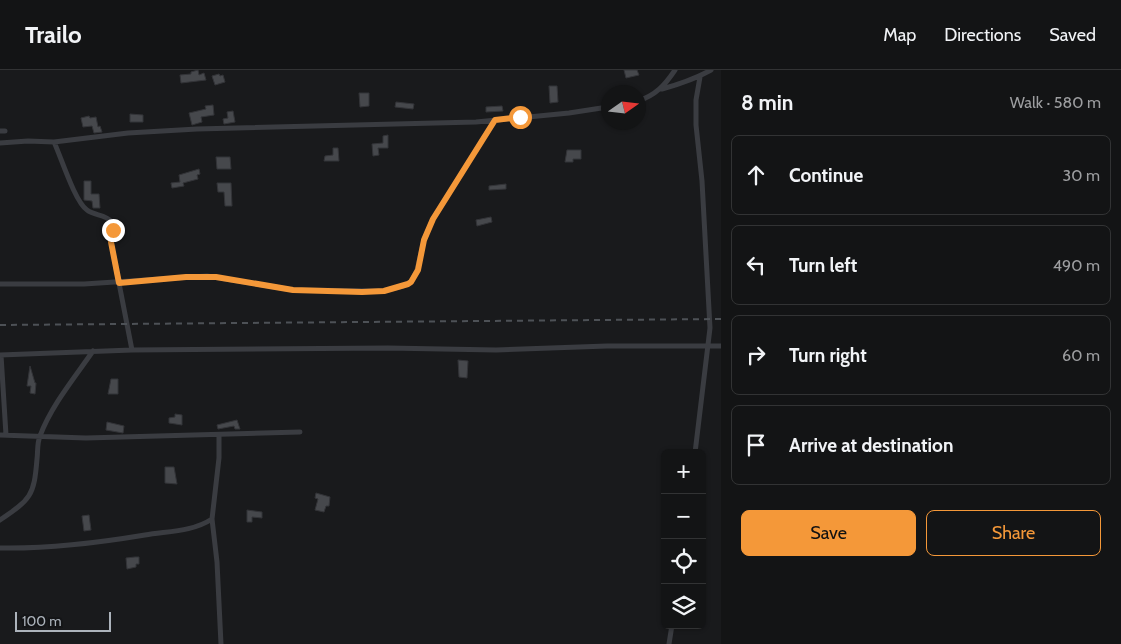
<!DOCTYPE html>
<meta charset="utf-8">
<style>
body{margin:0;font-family:Cabin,sans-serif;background:#1c1d1e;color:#f1f3f6}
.controls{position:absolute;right:15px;bottom:15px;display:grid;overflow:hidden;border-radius:8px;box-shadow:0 1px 4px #0004}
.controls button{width:45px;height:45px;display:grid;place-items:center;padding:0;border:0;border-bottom:1px solid #323334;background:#131415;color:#f1f3f6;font:25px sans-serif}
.compass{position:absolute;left:601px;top:15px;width:45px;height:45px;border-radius:50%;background:#131415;box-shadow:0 1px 4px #0004;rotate:76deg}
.scale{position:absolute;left:15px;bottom:12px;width:96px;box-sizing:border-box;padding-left:5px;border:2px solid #acb3bb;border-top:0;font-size:14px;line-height:18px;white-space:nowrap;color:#acb3bb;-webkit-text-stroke:4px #141517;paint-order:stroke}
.stop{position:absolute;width:15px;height:15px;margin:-11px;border:4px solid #f49839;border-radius:50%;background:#fff}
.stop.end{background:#f49839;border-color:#fff;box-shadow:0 1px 5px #0008}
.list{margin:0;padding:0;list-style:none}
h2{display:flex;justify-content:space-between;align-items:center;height:65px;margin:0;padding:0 20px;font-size:21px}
h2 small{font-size:16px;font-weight:400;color:#9d9ea0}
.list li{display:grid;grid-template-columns:32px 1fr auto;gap:15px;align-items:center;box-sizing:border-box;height:80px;margin:0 10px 10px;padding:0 10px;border:1px solid #323334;border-radius:8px}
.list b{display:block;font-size:19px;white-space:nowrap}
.list em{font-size:16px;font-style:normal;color:#9d9ea0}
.actions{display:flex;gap:10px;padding:15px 20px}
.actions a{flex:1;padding:11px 0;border:1px solid #f49839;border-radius:8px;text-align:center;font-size:18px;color:#f49839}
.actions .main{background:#f49839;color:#111}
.icon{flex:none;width:28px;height:28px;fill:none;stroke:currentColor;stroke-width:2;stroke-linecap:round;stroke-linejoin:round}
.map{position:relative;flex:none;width:721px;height:574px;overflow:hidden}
header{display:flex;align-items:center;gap:30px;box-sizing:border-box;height:70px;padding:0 25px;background:#131415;border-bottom:1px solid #323334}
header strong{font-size:24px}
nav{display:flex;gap:28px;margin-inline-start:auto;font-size:18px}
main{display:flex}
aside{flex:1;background:#131415}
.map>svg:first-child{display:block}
</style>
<header>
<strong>Trailo</strong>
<nav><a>Map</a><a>Directions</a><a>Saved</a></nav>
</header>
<main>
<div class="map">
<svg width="721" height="574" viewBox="0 0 721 574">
<rect width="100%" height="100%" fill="#191a1c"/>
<path fill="#46484c" stroke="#333438" d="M198,0l1,5 5,-2 2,7 -25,3 -1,-8 11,-1v-2z
M624,0h13l2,5 -13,3z
M219,4l1,2 3,-1 2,7 -10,3 -3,-9z
M549,16h8l1,16 -8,1z
M359,23h10v13l-9,1z
M396,32l18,2 -1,5 -18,-2z
M213,35l1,10 -13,2 1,5 -10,3 -3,-12 17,-4 -1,-3z
M502,36l1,5 -17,1v-5z
M233,41l2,11 -11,2 -1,-5 5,-1 -1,-6z
M130,44l13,1v7h-13z
M89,46l1,2 6,-1 2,10 2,-1 2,6 -8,1 -2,-7 -9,1 -2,-9z
M388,65v13h-10l1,7 -6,1 -1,-12 11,-1v-7z
M333,78h5l1,13h-15l1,-5 8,-1z
M567,80h14v9h-8v3h-8z
M216,87h14l1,12h-14z
M199,99l1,5 -3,1 1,4 -15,4 1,3 -12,2 -1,-5 9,-1 -1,-7z
M84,111h7v13h8l1,14h-7l-1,-7 -8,-1z
M217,113h14l1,23h-7l-1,-14h-6z
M506,114v5l-17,1v-4z
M491,147l1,5 -15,4 -1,-6z
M458,290l10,1 -1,17 -8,-1z
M30,296l5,17h1l-1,11 -5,-1 1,-7h-4z
M111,309h7v15h-10z
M175,344l7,1v10l-13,-2v-5l6,-1z
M237,350l3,9h-5l-1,-3 -16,3 -1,-4z
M107,352l17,4 -1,7 -17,-3z
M165,397h9l3,17 -12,-1z
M316,423l14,4 -1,9h-3l-2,6 -9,-2 3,-11 -3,-1z
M247,440l15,2v6l-10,-1v5h-5z
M89,445l2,15 -7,1 -2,-15z
M135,487h4v7h-3v3l-9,2 -1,-11z"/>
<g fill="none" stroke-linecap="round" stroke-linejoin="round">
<path stroke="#3a3c41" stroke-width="5" d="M662,19c18,-5 33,-10 49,-19
M638,31c18,-6 27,-16 37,-31
M0,61h5
M54,72c7,15 21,60 33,68 8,6 18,4 25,12l1,8 -2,12 21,108
M0,73l28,-2 26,1 74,-9 69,-4 279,-7 93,-9 39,-6
M0,214h84l123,-8 86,14 91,1 19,-5 8,-4 6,-12 7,-30 9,-21 62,-99
M0,285l132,-5 256,-2 108,2 111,-4h114
M1,285l5,80
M0,365l86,3 214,-6
M219,365v23l-7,61 5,43 4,82
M695,383l15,-125 -8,-147 -6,-56v-25l4,-23
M0,450c31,-21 34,-24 37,-61 1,-8 0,-16 3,-23 11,-30 35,-59 53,-85
M0,478c49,1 97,-5 145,-13 23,-4 47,-3 67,-16
M669,574l3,-19"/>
<path stroke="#4d5156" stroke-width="2" stroke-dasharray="6 5" stroke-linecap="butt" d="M0,255l721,-6"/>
</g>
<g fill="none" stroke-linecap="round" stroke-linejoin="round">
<path stroke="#f49839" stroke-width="6" d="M113,160l-2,12 8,41 67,-6h30l77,13 69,2 22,-1 24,-7 3,-2 7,-12 6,-30 9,-21 62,-99 25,-3"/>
</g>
</svg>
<div class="controls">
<button>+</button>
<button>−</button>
<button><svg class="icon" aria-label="locate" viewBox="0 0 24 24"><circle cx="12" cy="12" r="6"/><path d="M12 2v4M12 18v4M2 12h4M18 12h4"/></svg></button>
<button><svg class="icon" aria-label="layers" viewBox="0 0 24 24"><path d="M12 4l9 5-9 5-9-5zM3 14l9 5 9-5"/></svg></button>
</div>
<svg class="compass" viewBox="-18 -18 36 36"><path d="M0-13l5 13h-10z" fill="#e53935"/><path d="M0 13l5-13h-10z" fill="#9d9ea0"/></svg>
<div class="scale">100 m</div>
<div class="stop" style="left:520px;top:47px"></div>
<div class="stop end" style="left:113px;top:160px"></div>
</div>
<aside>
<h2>8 min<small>Walk · 580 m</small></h2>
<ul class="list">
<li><svg class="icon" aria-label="ahead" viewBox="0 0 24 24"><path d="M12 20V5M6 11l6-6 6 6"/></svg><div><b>Continue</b></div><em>30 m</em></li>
<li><svg class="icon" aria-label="left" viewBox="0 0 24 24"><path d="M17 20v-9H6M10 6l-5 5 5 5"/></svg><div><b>Turn left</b></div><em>490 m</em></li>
<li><svg class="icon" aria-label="right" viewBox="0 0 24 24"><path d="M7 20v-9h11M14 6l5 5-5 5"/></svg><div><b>Turn right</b></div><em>60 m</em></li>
<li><svg class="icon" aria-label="arrive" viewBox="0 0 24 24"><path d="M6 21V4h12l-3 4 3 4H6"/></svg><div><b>Arrive at destination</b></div></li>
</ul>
<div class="actions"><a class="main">Save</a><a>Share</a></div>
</aside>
</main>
